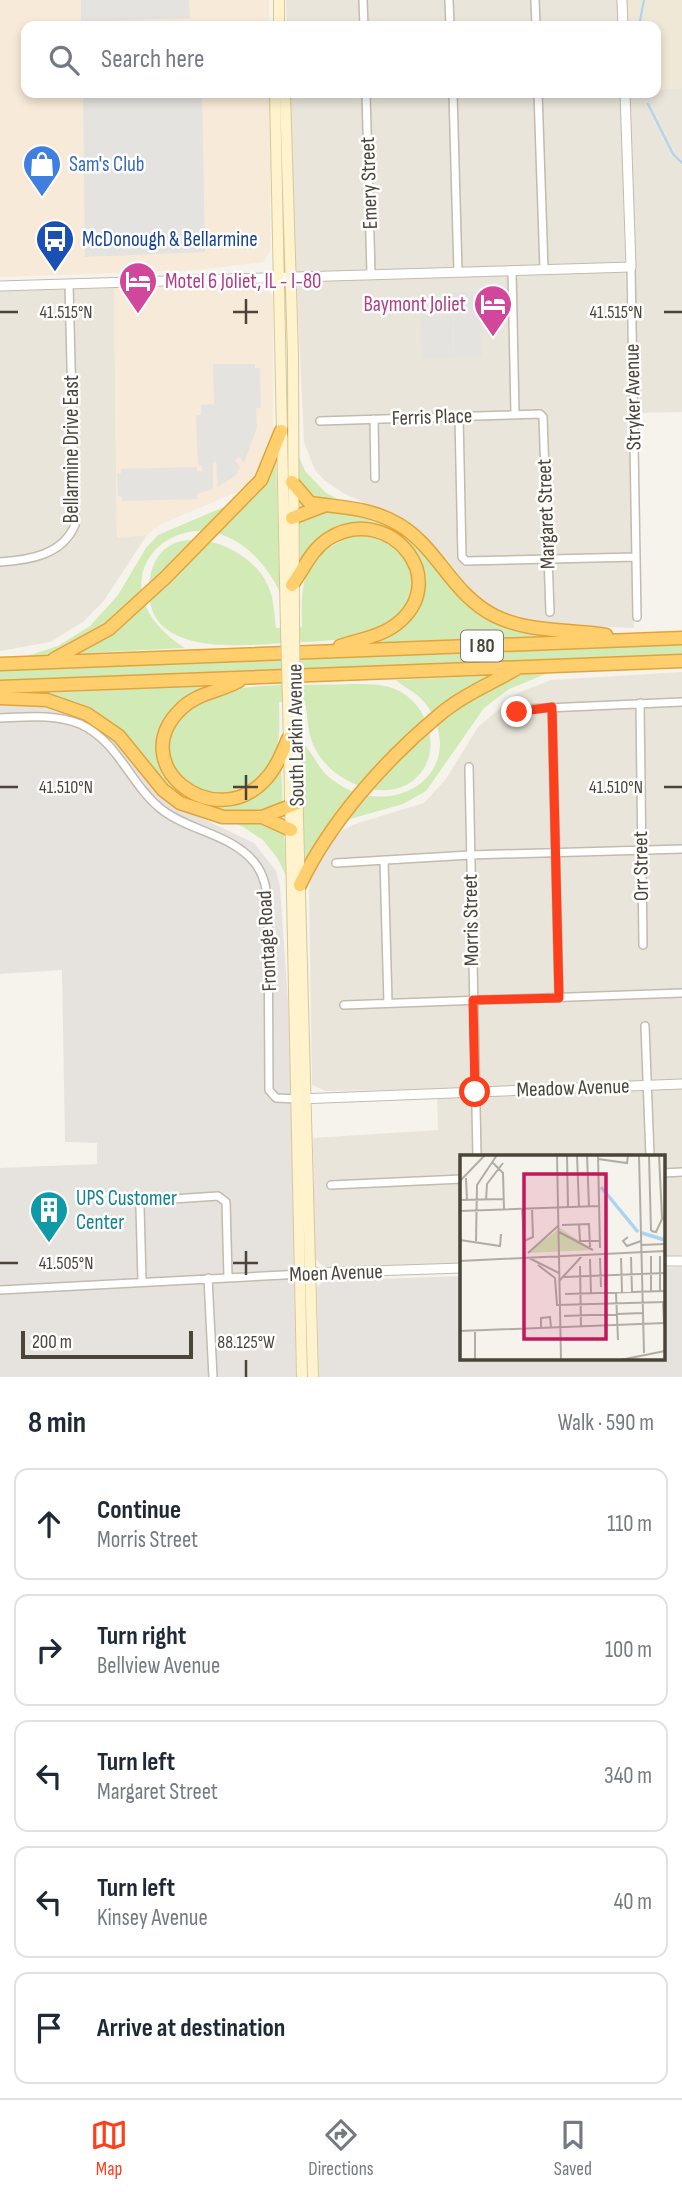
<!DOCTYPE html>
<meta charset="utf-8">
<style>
body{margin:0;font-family:"Sofia Sans Condensed",sans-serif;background:#f6f6f7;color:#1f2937}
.scale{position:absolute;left:21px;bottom:18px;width:172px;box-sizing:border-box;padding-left:7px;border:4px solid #4b4439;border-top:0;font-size:19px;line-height:24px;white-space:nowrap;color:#4b4439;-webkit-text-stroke:5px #fff;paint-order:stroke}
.stop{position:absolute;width:21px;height:21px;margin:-16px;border:5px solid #fc3f1d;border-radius:50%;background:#fff}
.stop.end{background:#fc3f1d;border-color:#fff;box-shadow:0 2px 7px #0008}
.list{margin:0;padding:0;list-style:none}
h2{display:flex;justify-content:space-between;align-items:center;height:91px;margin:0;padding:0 28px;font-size:30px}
h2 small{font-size:23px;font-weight:400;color:#747a83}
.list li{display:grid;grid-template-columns:46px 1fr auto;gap:21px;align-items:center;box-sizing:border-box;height:112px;margin:0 14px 14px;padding:0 14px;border:2px solid #e0e1e3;border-radius:14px}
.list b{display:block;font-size:26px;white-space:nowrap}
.list p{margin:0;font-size:23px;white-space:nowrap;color:#747a83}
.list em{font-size:23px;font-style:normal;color:#747a83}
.icon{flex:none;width:38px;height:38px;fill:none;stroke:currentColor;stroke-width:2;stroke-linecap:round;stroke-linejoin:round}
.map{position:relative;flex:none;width:682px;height:1377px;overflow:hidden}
.search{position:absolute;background:#fff;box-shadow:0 4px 10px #0003;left:21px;right:21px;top:21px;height:77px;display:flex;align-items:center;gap:18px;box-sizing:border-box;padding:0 24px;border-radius:14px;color:#747a83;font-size:26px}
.sheet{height:721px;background:#fff}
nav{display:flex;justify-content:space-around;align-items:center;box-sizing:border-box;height:98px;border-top:2px solid #e0e1e3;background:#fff;font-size:19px;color:#747a83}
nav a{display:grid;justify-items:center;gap:4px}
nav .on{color:#fc3f1d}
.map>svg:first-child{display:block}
</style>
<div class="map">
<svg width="682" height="1377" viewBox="0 0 682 1377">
<rect width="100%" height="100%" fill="#f6f3ec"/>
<path fill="#eae5da" d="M286,0h332l1,26h-332z
M682,88v324l-44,1 -8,-320h26v-4z
M288,93h333l13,535 -100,-4 -39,-14 -15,-9 -80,-82 -55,-25 -20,-13 -10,-11 -11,-28z
M114,288l3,249 30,-2 -44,67 -20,20 -33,20 -50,9v-360z
M682,672v583l-19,1v-100h-201l-1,107 -133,5 -8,-4 -5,-6 -2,-120 125,-8 -1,-41 -111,2 -14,-6 -3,-195 2,-15 18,-33 11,-10 15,-8 69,-21 22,-24 32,-52 40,-34 33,-13z"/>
<path fill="#f7ead8" d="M0,0h269v26h-243v67h245l-1,158 -6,11 -66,8 -198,7z
M248,286l18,2 7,8v136l-2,14 -13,29 -21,17 -78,33 -12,10 -30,3 -3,-250z"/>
<path fill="#e6e2dd" d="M0,703l54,4 36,13 31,25 55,61 78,37 22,28 4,16 9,130 7,360h-296v-209l97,-4v-21l-32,-1 -3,-172 -62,4z
M682,1267v110h-363l-2,-90 6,-6 138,-5 1,82h201v-90z"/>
<path fill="#efe8d6" d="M627,0h55v88l-26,1v-63h-28z"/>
<path fill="#d2eab5" d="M298,454l7,17 21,22 82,42 62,69 104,32 -211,7 50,-33v-58l-58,-26 -55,39z
M274,462h2l4,130c-67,-133 -211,-18 -95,56l-158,8 31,-10 32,-20 28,-31 28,-47 12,-13 73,-31z
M355,535c14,1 28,1 40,10 29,23 20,67 -12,83 -31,14 -66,13 -99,15 -48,3 -146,14 -134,-65 10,-62 90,-39 114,0 10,16 10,33 12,50l26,-1c-2,-52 3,-72 53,-92z
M682,643v13l-682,26v-14z
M548,673l-39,16 -25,19 -58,83 -23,13 -60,17 -38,40 -4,-121c12,13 17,30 33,41 58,42 136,-7 94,-74 -8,-13 -22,-18 -32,-27z
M349,684c16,0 34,-1 48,6 31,14 46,60 21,86 -28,30 -83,8 -101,-24 -10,-16 -9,-33 -12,-51l-26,1c0,16 2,32 -3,48 -18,61 -117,55 -106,-9 1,-10 3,-17 11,-23 13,-13 27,-22 45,-27 39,-9 84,-5 123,-7z
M218,685l-51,37v54l60,27 54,-39 5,112 -8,-17 -15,-19 -20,-13 -69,-32 -52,-61 -91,-40z"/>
<path fill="#e5e3e0" d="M81,0h108l1,18 -109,4z
M83,93h119l3,159 -120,5z
M453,292h28l1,64 -27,1z
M452,315l1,43 -31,1 -1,-43z
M213,364h42v4h5l1,40h-5l1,19 -13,36 -4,-6 -5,3 5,7 -4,8 -18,12 -2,-26 -3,2v26l-16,5v5l-75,2v-4l-4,-1 -1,-22 4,-1v-4l76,-2v4h5v-5l-4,-1 -2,-50h5v-10l13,-1z"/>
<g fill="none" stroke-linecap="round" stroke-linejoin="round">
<path stroke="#a9d4f2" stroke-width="2" d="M639,26l5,-26
M644,93l3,3
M648,104l25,50 9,9"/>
<defs>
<path id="minor" d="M363,0l1,26
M449,0l1,26
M535,0l1,26
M366,93l5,181
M453,93l5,179
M538,93l6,176
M631,267l6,350
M512,270l3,144
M459,416l3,141 4,4 170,-4
M374,419l1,59
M320,421l220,-7 3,3 7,195
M0,562c30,-2 62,-7 75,-37l-6,-241
M640,703l3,242
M552,707l7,291
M0,718c26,-1 55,-4 80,6 38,17 50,60 81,85 28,22 70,25 93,53 11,13 13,29 14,45l1,183 7,8 20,1
M510,719l14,-10 158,-7
M469,767l8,389
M384,860l4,143
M336,863l134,-8 212,-6
M344,1005l338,-12
M645,1026l5,130
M663,1173l19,-1
M331,1185l131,-6
M208,1278l5,99
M142,1281l-2,-74 3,-6 75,-5 8,6 2,75
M0,1290l303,-16"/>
<path id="tertiary" d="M622,0l1,26
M0,286l631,-19 -6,-174
M299,1099l383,-15
M663,1261h19
M310,1273l152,-5"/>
<path id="secondary" d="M279,0v26
M275,93l11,536
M285,93l8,262 1,273
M288,701l14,676
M295,707l18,670"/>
<path id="motorway" d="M292,482l18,21c32,5 59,4 88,21 40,23 53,70 97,92 35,17 74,13 111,19
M292,518l34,-13
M292,585c12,-16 19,-35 36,-46 62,-39 130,45 63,89 -16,10 -34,12 -51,18
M54,659l55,-30 57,-52 95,-97 20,-49
M0,664l682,-26
M239,681c-20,11 -42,12 -58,28 -57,55 32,125 83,72 12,-12 18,-28 24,-42
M0,687l682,-26
M0,698l47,2 40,14 32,22 44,54 17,13 43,14h39l29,13
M262,817l36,-14
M300,885c29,-62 85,-125 138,-169 23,-20 52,-32 78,-47"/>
</defs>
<use href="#minor" stroke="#c2bbae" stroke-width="10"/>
<use href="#tertiary" stroke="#c2bbae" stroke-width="11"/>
<use href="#secondary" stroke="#d6c79b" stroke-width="12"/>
<use href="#motorway" stroke="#e0a43c" stroke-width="15"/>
<use href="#minor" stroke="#fff" stroke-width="7"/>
<use href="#tertiary" stroke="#fff" stroke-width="9"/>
<use href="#secondary" stroke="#fff3cd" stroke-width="10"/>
<use href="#motorway" stroke="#ffcf6e" stroke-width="12"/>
<defs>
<path id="secondary-bridge" d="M294,628l1,79
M286,629l2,72"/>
</defs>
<use href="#secondary-bridge" stroke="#d6c79b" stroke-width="12" stroke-linecap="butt"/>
<use href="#secondary-bridge" stroke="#fff3cd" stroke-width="10"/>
</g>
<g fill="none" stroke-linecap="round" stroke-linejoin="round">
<path stroke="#fc3f1d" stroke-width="9" d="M475,1092l-2,-92 86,-2 -7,-291 -35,5"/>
</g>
<path fill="none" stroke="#4b4439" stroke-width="2.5" d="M246,299v25M0,312h18M233,312h25M664,312h18M246,775v25M0,787h18M233,787h25M664,787h18M246,1251v24M0,1263h18M233,1263h25M246,1360v17"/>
<defs>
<symbol id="shop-pin" viewBox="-11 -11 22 30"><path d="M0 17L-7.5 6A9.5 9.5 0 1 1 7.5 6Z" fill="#3f7fe0" stroke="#fff"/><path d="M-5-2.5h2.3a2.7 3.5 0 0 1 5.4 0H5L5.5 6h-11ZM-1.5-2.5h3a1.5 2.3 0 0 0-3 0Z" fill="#fff"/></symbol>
<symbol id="bus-pin" viewBox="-11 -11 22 30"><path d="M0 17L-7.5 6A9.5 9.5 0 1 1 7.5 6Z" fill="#1a4fb4" stroke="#fff"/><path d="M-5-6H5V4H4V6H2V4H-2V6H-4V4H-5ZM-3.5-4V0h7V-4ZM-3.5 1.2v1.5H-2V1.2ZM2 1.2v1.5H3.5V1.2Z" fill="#fff"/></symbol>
<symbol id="hotel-pin" viewBox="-11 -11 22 30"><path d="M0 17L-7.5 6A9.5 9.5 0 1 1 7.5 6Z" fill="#d1479c" stroke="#fff"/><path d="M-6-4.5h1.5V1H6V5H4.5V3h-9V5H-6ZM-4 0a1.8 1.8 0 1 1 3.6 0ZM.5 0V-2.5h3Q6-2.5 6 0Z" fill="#fff"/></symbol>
<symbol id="building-pin" viewBox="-11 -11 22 30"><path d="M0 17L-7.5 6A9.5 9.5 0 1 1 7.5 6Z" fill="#0f9aa8" stroke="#fff"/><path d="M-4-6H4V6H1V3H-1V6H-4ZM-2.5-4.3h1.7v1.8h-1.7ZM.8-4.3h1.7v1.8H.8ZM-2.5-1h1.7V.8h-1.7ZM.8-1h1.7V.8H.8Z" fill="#fff"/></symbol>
</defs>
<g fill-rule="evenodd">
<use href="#shop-pin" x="20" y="142" width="44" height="60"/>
<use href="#bus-pin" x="33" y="217" width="44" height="60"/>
<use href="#hotel-pin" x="116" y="259" width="44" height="60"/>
<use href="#hotel-pin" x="471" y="282" width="44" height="60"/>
<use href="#building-pin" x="27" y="1188" width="44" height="60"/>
</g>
<g text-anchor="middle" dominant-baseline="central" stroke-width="5" stroke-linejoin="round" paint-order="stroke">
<rect fill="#fff" stroke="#817c74" stroke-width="2" x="461" y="630.5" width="42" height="31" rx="5"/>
<g font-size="19" font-weight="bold" fill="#4b4439">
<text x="482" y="646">I 80</text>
</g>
<g font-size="21" fill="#366cbe" stroke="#fff" text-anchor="start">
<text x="69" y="164">Sam's Club</text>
</g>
<g font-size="21" fill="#4b4439" stroke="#fff">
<text transform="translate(369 183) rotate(-92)">Emery Street</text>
<text transform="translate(633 397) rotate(-91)">Stryker Avenue</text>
<text transform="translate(432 417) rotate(-2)">Ferris Place</text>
<text transform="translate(71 449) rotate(-90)">Bellarmine Drive East</text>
<text transform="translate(546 514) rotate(-92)">Margaret Street</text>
<text transform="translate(296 735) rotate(-91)">South Larkin Avenue</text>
<text transform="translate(641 866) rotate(-91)">Orr Street</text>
<text transform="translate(471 920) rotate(-91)">Morris Street</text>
<text transform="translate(267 941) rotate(-93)">Frontage Road</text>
<text transform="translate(573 1088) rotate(-2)">Meadow Avenue</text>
<text transform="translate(336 1273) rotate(-2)">Moen Avenue</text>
</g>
<g font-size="21" fill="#164399" stroke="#fff" text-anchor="start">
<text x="82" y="239">McDonough &amp; Bellarmine</text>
</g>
<g font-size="21" fill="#b23c85" stroke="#fff" text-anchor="start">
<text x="165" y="281">Motel 6 Joliet, IL - I-80</text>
<text x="466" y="304" text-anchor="end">Baymont Joliet</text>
</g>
<g font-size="21" fill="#0d838f" stroke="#fff" text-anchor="start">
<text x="76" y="1198">UPS Customer<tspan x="76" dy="24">Center</tspan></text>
</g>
</g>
<g transform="translate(460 1155)">
<rect width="205" height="205" fill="#f6f3ec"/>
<path d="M100,73l33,22 -66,3z" fill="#d2eab5"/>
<path fill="none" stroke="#a9d4f2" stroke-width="3.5" d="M141,32l37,45M182,78l23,7"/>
<path fill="none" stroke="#b2ada4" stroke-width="2" d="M97,0l4,205M107,0l1,52M117,0l2,52M127,0l2,51M138,0l2,93M179,0l5,198M189,0l2,76M199,0l3,63M138,4l29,4 1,-8M32,7l11,11 1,36M6,23l1,22M0,26l25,-26M0,45l44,-1M26,45l1,-16 16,-21M62,53l2,33 9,-4 -1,-29M0,56l139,-5M119,69l1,17h20M102,70l27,-1 1,23M191,76l5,1 7,-15M99,77l34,18M168,82l-5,4 4,5 14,-5M0,85l40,6 1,-12M16,86l1,-56 20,-30M181,90l24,-1M68,98l30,-27M191,101v35M200,101v35M171,102l1,35M69,103l30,15M140,103l1,29M161,103l1,34M130,104l1,34M0,106l205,-10M78,110l17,13 2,27 108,-3M120,111l1,60M104,122l101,-4M100,125l23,-25M156,138l2,47M105,139l100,-3M203,146l1,22M104,161l79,-3M81,172v-9l9,-1 1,10M15,175v30M0,176l205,-8M160,205l45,-9"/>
<path fill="#c2185b" fill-opacity="0.15" stroke="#c2185b" stroke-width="3.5" d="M64,19h82v165h-82z"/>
<rect width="205" height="205" fill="none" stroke="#4b4439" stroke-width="3.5"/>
</g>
<g font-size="18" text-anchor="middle" fill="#4b4439" stroke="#fff" stroke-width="5" stroke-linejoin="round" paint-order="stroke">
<text x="66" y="318">41.515°N</text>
<text x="616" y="318">41.515°N</text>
<text x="66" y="793">41.510°N</text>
<text x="616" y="793">41.510°N</text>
<text x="66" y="1269">41.505°N</text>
<text x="246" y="1348">88.125°W</text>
</g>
</svg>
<div class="scale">200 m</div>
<div class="stop" style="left:475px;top:1092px"></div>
<div class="stop end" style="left:517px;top:712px"></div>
<div class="search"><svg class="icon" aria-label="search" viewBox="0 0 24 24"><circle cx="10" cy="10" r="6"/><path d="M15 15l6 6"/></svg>Search here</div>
</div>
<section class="sheet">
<h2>8 min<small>Walk · 590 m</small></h2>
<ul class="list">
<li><svg class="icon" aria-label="ahead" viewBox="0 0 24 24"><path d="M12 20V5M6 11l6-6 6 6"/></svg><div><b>Continue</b><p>Morris Street</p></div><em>110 m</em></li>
<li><svg class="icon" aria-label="right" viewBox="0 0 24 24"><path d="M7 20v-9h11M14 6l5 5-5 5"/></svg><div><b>Turn right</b><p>Bellview Avenue</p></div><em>100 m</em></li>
<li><svg class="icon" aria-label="left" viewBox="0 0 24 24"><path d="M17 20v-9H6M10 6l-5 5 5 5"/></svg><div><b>Turn left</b><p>Margaret Street</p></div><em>340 m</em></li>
<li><svg class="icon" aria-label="left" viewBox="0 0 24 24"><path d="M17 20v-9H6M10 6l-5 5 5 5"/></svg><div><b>Turn left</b><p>Kinsey Avenue</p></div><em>40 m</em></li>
<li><svg class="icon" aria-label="arrive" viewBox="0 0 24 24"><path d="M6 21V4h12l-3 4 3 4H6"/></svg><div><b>Arrive at destination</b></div></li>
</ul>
</section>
<nav>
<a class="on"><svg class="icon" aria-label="map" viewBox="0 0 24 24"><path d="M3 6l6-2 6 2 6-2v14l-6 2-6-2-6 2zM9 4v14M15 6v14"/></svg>Map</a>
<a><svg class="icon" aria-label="directions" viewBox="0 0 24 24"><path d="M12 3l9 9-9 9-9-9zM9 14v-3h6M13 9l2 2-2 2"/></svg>Directions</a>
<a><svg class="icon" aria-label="saved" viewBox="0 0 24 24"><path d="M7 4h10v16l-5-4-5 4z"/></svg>Saved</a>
</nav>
